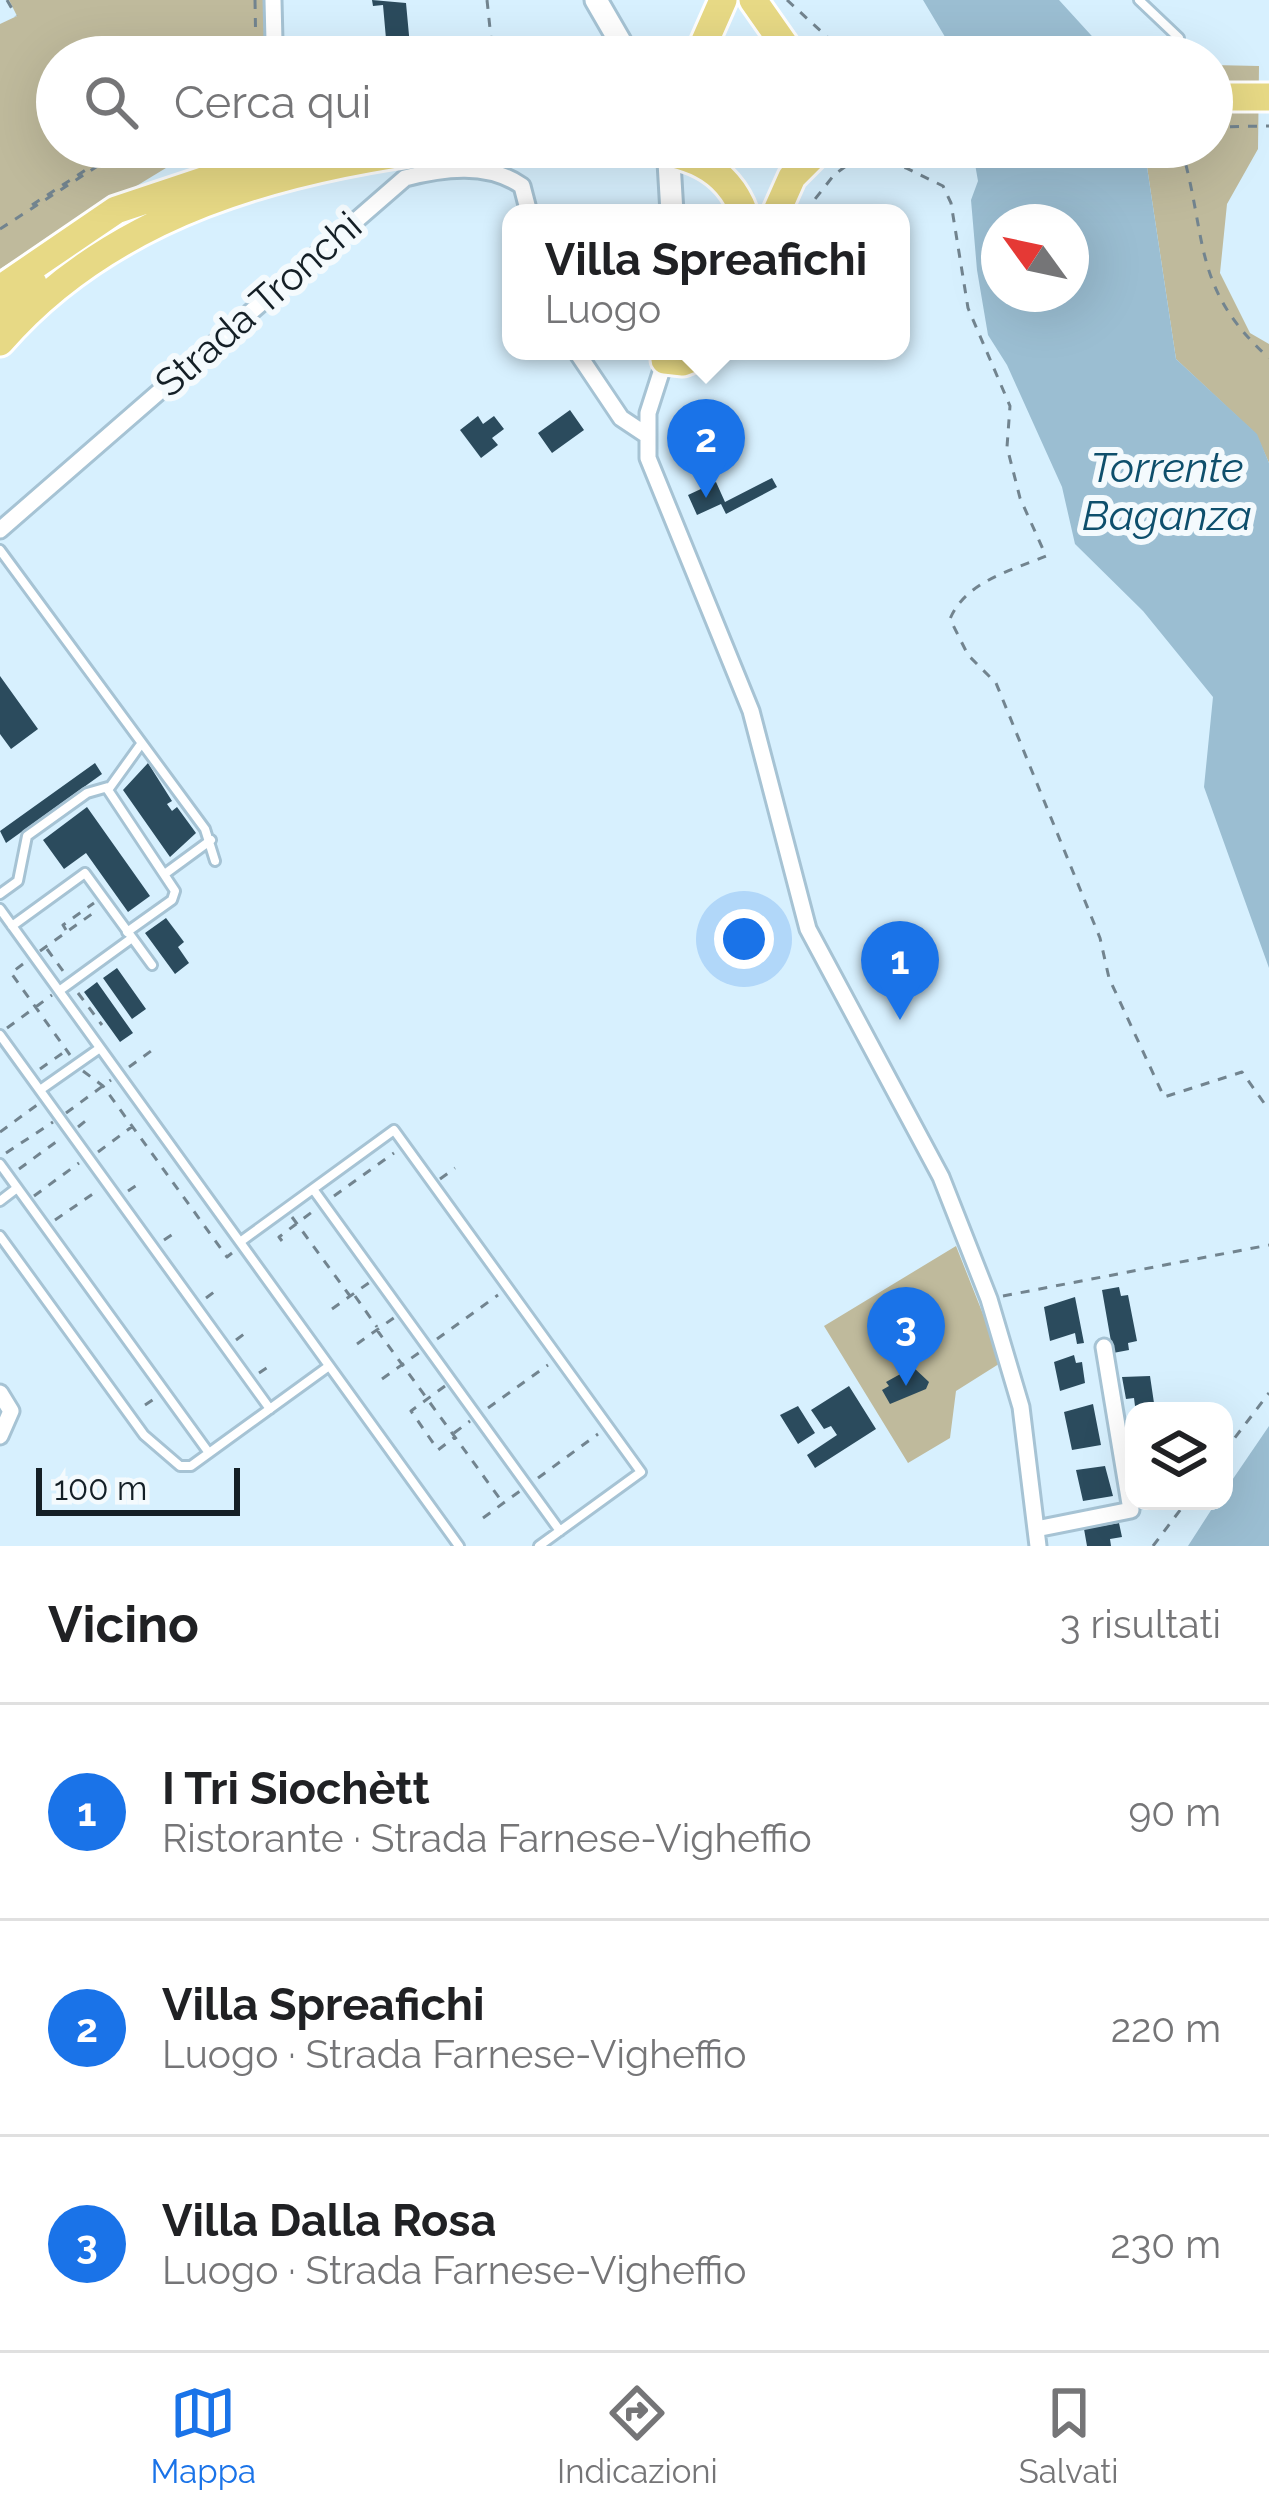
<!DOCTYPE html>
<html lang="it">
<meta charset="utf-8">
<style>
body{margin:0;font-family:Raleway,sans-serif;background:#f2f2f2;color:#202124}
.controls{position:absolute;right:36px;bottom:36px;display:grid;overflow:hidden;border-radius:24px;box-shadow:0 12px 48px #0002}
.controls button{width:108px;height:108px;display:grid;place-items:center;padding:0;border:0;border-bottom:3px solid #e0e0e0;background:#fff;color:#202124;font:60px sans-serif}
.compass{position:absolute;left:981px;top:204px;width:108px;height:108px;border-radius:50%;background:#fff;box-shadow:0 12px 48px #0002;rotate:303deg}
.scale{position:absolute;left:36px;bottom:30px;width:204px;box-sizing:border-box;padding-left:12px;border:6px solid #141f26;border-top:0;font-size:33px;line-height:42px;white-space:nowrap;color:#141f26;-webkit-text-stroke:9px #f4fafd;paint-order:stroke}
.you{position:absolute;left:744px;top:939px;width:42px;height:42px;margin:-30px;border:9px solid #fff;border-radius:50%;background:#1a73e8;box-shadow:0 0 0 18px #1a73e833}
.badge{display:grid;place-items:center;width:78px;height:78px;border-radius:50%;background:#1a73e8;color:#fff;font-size:39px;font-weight:700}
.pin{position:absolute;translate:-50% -99px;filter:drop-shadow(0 3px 6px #0008)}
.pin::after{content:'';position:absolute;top:63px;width:42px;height:36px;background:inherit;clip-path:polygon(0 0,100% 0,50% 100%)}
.popup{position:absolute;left:502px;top:204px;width:408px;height:156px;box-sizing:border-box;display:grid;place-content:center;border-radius:24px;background:#fff;filter:drop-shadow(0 3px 9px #0005);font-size:39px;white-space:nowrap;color:#757577}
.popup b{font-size:45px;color:#202124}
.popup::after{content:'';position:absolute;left:50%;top:100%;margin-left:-24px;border:24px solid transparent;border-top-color:#fff}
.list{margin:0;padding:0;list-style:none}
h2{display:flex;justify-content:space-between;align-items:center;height:156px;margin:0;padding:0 48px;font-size:51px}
h2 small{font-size:39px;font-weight:400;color:#757577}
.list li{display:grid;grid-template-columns:78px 1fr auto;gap:36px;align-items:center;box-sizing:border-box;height:216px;padding:0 48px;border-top:3px solid #e0e0e0}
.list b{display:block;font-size:45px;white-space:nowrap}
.list p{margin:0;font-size:39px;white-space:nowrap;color:#757577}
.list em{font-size:39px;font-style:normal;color:#757577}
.icon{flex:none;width:66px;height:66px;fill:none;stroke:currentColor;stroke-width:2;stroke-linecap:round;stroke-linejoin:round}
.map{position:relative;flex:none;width:1269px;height:1546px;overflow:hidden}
.search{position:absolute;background:#fff;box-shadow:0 12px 48px #0002;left:36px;right:36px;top:36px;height:132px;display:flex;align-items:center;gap:30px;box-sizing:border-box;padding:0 42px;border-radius:66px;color:#757577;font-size:45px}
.sheet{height:804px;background:#fff}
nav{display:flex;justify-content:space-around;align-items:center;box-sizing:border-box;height:168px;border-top:3px solid #e0e0e0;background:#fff;font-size:33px;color:#757577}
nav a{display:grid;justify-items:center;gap:6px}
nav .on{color:#1a73e8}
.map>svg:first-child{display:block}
</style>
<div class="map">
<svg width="1269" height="1546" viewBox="0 0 1269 1546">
<rect width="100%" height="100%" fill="#d7f0fe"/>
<path fill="#bfba9c" d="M9,0h254l2,43 7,14h-215v90h159l-32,10 -184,112v-245l17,-8z
M1212,65l47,1 -1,83 -31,55 -7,69 30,60 19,11v119l-13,-29 -80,-75 -32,-212h68z
M956,1246l46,116 -46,29 -6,47 -42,25 -84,-137z"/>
<path fill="#9bbed2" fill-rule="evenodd" d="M923,0h136l52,57h-154z
M972,147h172l32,212 81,75 12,29v505l-65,-181 9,-90 -70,-86 -68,-67 -13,-57 -55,-122 -19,-30 -11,-65 -6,-70 7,-19zM1071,222v72h-72v-72z
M1269,1426v120h-81l29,-45h7v-9z"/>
<path fill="#2b4b5d" d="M372,0l34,3 4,43 -9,1 1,10h-23v-7h8l-4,-45 -10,1z
M570,410l14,20 -32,23 -14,-20z
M478,416l5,8 11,-8 10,13 -12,9 6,7 -17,13 -21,-28z
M772,478l5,9 -51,27 -5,-10 -24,11 -9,-20 28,-13 9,20z
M0,676l38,53 -27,20 -11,-15z
M95,763l7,11 -96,69 -6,-12z
M148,763l24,38 -5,3 5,7 5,-4 19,26 -26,24 -47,-67z
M87,807l63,89 -22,16 -42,-59 -22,16 -21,-29z
M166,918l18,24 -6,5 11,16 -14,11 -30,-41z
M117,968l29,41 -14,10 -29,-41z
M97,982l36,51 -13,9 -36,-50z
M1119,1287l2,9 7,-1 9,46 -9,2 1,7 -16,3 -11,-63z
M1075,1297l9,46 -7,1 -2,-11 -25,8 -6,-34z
M1074,1355l2,8 6,-1 3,21 -25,8 -6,-29z
M913,1367l16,15 -3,7 -36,15 -8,-14 7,-4 -3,-4z
M1150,1376l4,27 -19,3 -1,-8 -8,1 -4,-22z
M849,1386l27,43 -61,39 -8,-13 30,-20 -6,-9 -7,3 -13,-19z
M1093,1404l8,41 -29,5 -8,-38z
M798,1406l17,27 -17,11 -18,-29z
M1105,1466l8,30 -30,5 -7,-31z
M1119,1523l3,14 -12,2 1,7h-24l-3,-17z"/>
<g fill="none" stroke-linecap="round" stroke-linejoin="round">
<defs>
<path id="lane" d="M1139,0l40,38
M0,550l205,279 10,32
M166,873l45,-33
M0,894l18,-13 9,-45 60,-43 21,-6
M0,909l459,637
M12,926l73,-53 67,92
M127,932l45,-32 3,-9 -67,-101 33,-46
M59,991l73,-53
M0,1035l270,374
M40,1090l60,-42
M0,1164l209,289
M313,1189l247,342
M0,1201l17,-13
M0,1236l144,199 36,31h11l138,-100
M240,1242l154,-112 247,342 -102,74"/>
<path id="street" d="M273,0l1,41
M576,351l45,67 24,16
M665,360l-17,53v45l103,253 57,218 133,248 48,122 32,108 17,139
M0,530l405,-352c38,-10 83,-16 117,8l7,27
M0,1393l11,18 -11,25
M1036,1529l95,-19 -27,-163"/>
<path id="secondary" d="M596,0l33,57
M669,162l3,51"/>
<path id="highway" d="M753,0l40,57
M698,57l25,-57
M1212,97h57
M638,147c47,7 88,17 106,66
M776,213l16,-36 30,-30
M0,289l116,-79 189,-63
M0,313l33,-30
M0,342c113,-130 283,-175 446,-195
M665,360l18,2 29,-11"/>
</defs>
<use href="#lane" stroke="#a6c3d4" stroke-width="14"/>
<use href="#street" stroke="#a6c3d4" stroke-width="21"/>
<use href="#secondary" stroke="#a6c3d4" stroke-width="27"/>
<use href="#highway" stroke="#fff" stroke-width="33"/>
<path stroke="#72848f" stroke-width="3" stroke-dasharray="9 9" stroke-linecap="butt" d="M7,0l9,16
M255,0l1,57
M487,0l6,57
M787,0l62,57
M1212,127l57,-1
M1181,147c27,91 10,141 88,211
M32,205l89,-58
M804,213l30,-38 24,-18 48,11 37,18 8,17 17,105 42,98 -3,41 13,51 26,58c-34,14 -81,26 -96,63l18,36 28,28 104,255 9,40 55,119 78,-25 27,38
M0,229l127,-82
M66,930l-3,-5 31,-22
M47,949l19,26
M40,951l56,-40
M23,964l-12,9 59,82
M78,993l24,32
M7,1028l45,-33
M129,1067l22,-16
M40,1069l27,-19
M83,1071l20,15 124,171 5,-4
M66,1113l45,-33
M78,1127l11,-9
M0,1132l37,-27
M98,1152l35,-26
M6,1153l47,-31
M19,1169l41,-30
M440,1179l15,-11
M128,1191l9,-6
M34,1196l45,-33
M334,1196l60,-43
M292,1217l58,79
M55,1220l42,-29
M164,1240l9,-6
M282,1241l-3,-4 37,-28
M355,1296l22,31
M1003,1296l266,-51
M206,1298l8,-6
M332,1309l38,-27
M377,1330l126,173
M437,1339l61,-44
M236,1340l8,-6
M357,1344l38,-27
M259,1373l9,-6
M382,1379l38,-27
M445,1386l-34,25 27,39 17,-13
M145,1405l9,-6
M488,1408l60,-43
M454,1433l16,-12
M1224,1452l45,-59
M538,1478l60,-44
M483,1518l37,-27
M1153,1546l34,-45"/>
<use href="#lane" stroke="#fff" stroke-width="8"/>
<use href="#street" stroke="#fff" stroke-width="15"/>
<use href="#secondary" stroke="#fff" stroke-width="21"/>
<use href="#highway" stroke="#e7d985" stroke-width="27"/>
</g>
<g text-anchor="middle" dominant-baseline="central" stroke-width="12" stroke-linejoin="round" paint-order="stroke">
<g font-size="39" fill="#141f26" stroke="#f4fafd">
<text transform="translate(258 304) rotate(-41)">Strada Tronchi</text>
</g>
<g font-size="42" font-style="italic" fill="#0e4f6c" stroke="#f4fafd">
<text x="1167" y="467">Torrente<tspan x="1167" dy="48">Baganza</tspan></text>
</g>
</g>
</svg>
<div class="controls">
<button><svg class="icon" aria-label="layers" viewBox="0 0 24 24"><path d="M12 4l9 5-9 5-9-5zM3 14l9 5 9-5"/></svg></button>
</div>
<svg class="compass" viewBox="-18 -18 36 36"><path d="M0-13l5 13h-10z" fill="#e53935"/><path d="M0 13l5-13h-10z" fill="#757577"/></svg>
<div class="scale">100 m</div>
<div class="you"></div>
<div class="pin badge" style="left:900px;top:1020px">1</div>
<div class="pin badge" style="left:706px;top:498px">2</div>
<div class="popup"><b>Villa Spreafichi</b>Luogo</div>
<div class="pin badge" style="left:906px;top:1386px">3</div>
<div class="search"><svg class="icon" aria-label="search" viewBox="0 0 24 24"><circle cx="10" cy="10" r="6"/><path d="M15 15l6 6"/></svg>Cerca qui</div>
</div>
<section class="sheet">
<h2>Vicino<small>3 risultati</small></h2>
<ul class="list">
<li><span class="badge">1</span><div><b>I Tri Siochètt</b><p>Ristorante · Strada Farnese-Vigheffio</p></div><em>90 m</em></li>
<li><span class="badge">2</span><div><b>Villa Spreafichi</b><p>Luogo · Strada Farnese-Vigheffio</p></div><em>220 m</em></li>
<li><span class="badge">3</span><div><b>Villa Dalla Rosa</b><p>Luogo · Strada Farnese-Vigheffio</p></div><em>230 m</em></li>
</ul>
</section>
<nav>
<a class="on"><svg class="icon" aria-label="map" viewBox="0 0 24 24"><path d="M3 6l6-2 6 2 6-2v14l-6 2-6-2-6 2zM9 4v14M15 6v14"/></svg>Mappa</a>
<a><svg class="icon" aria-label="directions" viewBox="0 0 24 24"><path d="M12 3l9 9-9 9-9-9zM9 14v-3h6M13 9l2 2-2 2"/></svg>Indicazioni</a>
<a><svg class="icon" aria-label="saved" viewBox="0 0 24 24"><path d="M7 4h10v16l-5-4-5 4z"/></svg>Salvati</a>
</nav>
